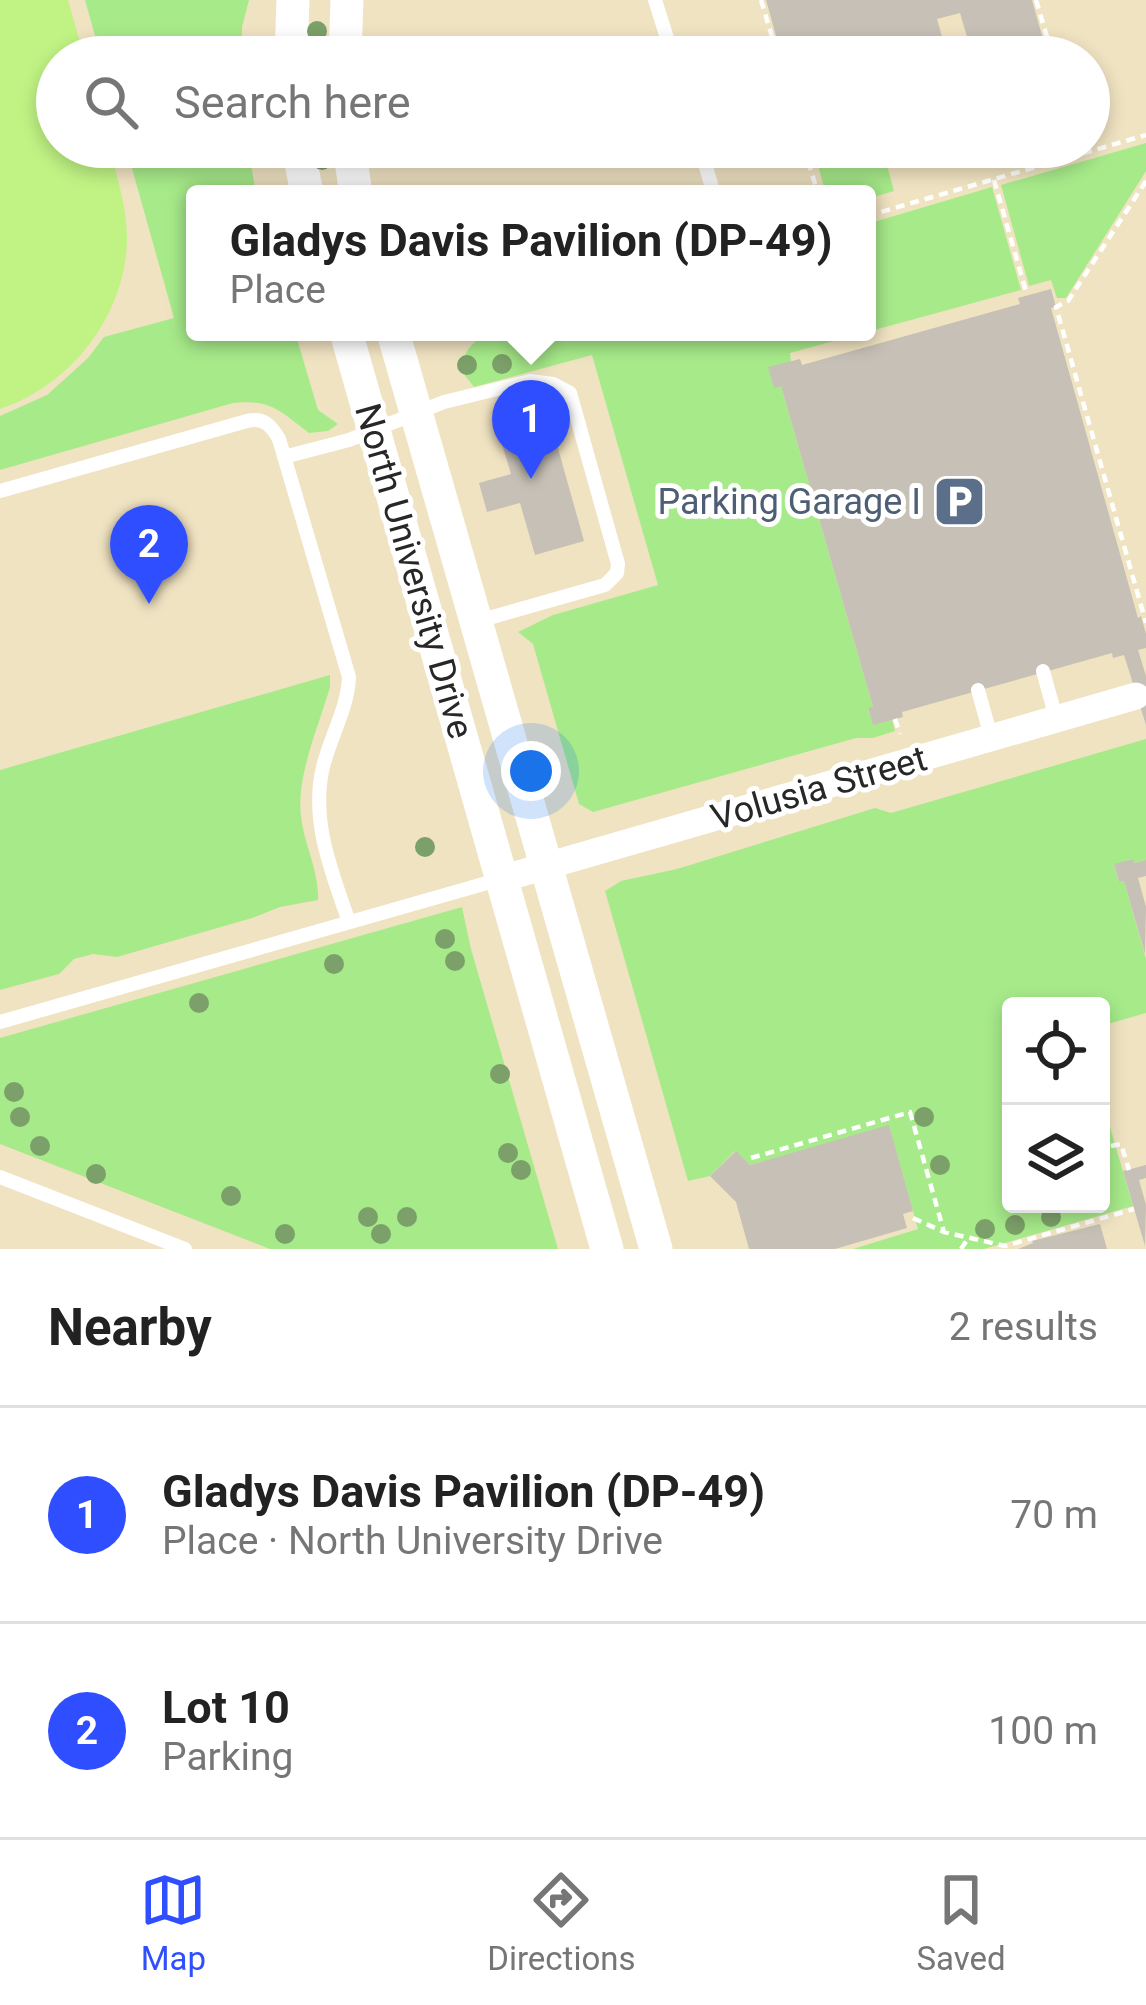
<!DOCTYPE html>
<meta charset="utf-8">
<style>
body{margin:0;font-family:Roboto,sans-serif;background:#f2f2f2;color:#222}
.controls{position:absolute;right:36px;bottom:36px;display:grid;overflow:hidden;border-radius:12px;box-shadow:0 6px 18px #0003}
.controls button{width:108px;height:108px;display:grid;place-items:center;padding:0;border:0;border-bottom:3px solid #e0e0e0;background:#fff;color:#222;font:60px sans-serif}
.you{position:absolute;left:531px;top:771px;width:42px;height:42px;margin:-30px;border:9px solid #fff;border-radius:50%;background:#1a73e8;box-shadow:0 0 0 18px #1a73e833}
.badge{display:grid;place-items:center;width:78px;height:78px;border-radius:50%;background:#2f4eff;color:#fff;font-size:39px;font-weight:700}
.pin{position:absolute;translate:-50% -99px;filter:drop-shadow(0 3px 6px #0008)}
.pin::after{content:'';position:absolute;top:63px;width:42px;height:36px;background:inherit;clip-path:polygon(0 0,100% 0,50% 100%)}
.popup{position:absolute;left:186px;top:185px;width:690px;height:156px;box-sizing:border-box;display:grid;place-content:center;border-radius:12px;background:#fff;filter:drop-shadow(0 3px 9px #0005);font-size:39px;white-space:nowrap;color:#767676}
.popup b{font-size:45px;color:#222}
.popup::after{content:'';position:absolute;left:50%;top:100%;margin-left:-24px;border:24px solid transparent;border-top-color:#fff}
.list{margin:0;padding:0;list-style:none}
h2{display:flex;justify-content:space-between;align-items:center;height:156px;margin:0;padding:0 48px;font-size:51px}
h2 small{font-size:39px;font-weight:400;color:#767676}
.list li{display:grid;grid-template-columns:78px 1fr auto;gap:36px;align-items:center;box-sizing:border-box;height:216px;padding:0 48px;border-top:3px solid #e0e0e0}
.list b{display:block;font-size:45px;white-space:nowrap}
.list p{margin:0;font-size:39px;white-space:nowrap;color:#767676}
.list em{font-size:39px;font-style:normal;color:#767676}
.icon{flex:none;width:66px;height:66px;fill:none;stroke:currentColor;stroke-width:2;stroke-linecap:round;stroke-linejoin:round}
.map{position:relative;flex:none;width:1146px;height:1249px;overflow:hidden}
.search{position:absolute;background:#fff;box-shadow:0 6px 18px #0003;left:36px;right:36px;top:36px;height:132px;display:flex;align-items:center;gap:30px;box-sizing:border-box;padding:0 42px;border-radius:66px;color:#767676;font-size:45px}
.sheet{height:588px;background:#fff}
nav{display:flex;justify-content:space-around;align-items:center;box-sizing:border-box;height:168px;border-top:3px solid #e0e0e0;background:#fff;font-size:33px;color:#767676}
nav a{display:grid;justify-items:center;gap:6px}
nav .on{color:#2f4eff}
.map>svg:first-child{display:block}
</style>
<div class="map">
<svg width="1146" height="1249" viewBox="0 0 1146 1249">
<rect width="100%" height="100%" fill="#ece3d5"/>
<path fill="#f0e3c2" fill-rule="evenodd" d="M0,0h1146v1249h-1146zM57,57h1032v90h-1032zM195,194h672v138h-672zM1011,1006h90v198h-90z"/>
<path fill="#a7ea8a" d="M85,0h164l-7,27v30h-141z
M1146,143v28l-80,127h-9l-6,-18 -22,6 -28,-101z
M126,147h122l8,47h-61v138h100l23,78 20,14 -10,7 -19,2c-29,-22 -38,-34 -76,-30l-233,67v-54l47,-21 41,-37 16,-21 70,-19z
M829,147h7l3,9 20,-6v-3h23l12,44 -27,8v-5h-41l-12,-43z
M992,187l29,103 -154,42v-108z
M502,332h365l-77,21 1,8 -10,25 92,321 -5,2 5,15 19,-4 3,11 -22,7h-17l-263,74 -14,-8 -46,-160 -15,-12 35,-17 105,-30 -66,-230 -118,32 -15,-19c12,-28 15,-28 43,-36z
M330,675v12c-11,38 -34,90 -29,129 3,29 18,54 17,84l-38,7 -28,11 -135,39 -24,-3 -19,5 -15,15 -59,16v-220z
M1146,739v121l-12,3 -2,-4 -18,6 5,17 5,-1 22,78v54l-45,13v-20h-90v198h90v-108l32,110 -149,43h-131l65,-20 -29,-103 -139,39 -15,-14 -25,25 -22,5 -83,-290 16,-10 56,-12 198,-61 16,5z
M462,907l9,42 87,300h-288l-270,-105v-106z"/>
<path fill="#c0f384" d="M0,0h68l16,57h-27v90h52c8,30 18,60 18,92 -1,75 -55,146 -127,170z"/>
<path fill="#c6c0b6" d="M766,0h266l16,57h-75l-13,-44 -23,6 8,28 -36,10h-28l-7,-20 -19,6 4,14h-77z
M1051,289l5,18 -5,1 87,310 3,-2 5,18v14l-8,2 8,26v49l-22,-70 -11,3 -1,-5 -210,59 1,5 -30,8 -5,-17 5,-1 -92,-321 -7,2 -6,-21 32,-8 2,6 218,-61 -2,-6z
M547,409l37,132 -49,14 -15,-52 -33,9 -8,-29 32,-9 -15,-50z
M1133,859l1,4 12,-3v16l-8,2 8,29 -1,47 -21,-73 -5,1 -5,-18z
M889,1125l24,86 -10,3 4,14 -72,21h-86l-13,-47 -26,-26 26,-25 14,14z
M1146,1165v13l-7,2 7,25 -1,41 -22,-75z
M1100,1224l7,25h-89l15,-6 -1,-2z"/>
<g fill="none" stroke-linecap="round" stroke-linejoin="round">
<path stroke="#fff" stroke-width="4.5" stroke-dasharray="9 6" stroke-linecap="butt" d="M761,0l17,57
M1036,0l17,57
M804,147l14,47
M994,180l33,115
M1146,181l-78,120 -12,6 90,316
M867,216l279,-81
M895,719l5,15
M1111,1146l10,-2 8,26
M751,1158l159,-46 34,120
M913,1218l31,14 61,14 129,-37
M961,1249l8,-12"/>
<path stroke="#fff" stroke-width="14" d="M655,0l18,57
M700,147l14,47
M284,457l65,-17 95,-38 86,-21 23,3 17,9 48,171 -1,9 -12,12 -127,36
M0,491l247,-70c16,-4 24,4 32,18l70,238c-1,31 -19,60 -26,90 -13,53 9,106 26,155
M1043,671l13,47
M978,690l13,47
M0,1022l501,-143
M0,1177l185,72"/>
<path stroke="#fff" stroke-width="27" d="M501,879l635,-183"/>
<path stroke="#fff" stroke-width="33" d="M291,57l2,-57
M345,57l2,-57
M298,147l9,47
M349,147l7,47
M346,332l261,917
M393,332l263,917"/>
</g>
<g fill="#7ca069">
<circle cx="317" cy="31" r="10"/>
<circle cx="322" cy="160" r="10"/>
<circle cx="502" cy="364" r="10"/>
<circle cx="467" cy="365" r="10"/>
<circle cx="425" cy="847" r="10"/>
<circle cx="445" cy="939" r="10"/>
<circle cx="455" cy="961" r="10"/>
<circle cx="334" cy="964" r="10"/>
<circle cx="199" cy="1003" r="10"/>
<circle cx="500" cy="1074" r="10"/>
<circle cx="14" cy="1092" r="10"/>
<circle cx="20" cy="1117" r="10"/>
<circle cx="924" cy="1117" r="10"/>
<circle cx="40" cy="1146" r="10"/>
<circle cx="508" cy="1153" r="10"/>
<circle cx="940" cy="1165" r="10"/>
<circle cx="521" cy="1170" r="10"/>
<circle cx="96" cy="1174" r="10"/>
<circle cx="231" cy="1196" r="10"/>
<circle cx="368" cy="1217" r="10"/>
<circle cx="407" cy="1217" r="10"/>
<circle cx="1051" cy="1217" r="10"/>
<circle cx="1015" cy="1225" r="10"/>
<circle cx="985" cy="1229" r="10"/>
<circle cx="285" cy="1234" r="10"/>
<circle cx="381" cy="1234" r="10"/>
</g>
<defs>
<symbol id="parking-square" viewBox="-11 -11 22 22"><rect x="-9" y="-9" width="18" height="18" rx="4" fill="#5c6f8a" stroke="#fff"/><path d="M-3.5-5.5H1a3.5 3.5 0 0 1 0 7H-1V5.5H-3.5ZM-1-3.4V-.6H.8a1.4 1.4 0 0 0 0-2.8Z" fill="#fff"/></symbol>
</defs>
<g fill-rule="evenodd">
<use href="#parking-square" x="930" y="472" width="59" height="59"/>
</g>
<g text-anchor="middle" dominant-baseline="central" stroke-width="10" stroke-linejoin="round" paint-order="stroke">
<g font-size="36" fill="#4e5e75" stroke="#fff" text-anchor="end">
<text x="921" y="502">Parking Garage I</text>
</g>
<g font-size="36" fill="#272727" stroke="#fff">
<text transform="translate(414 571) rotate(74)">North University Drive</text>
<text transform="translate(819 788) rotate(-16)">Volusia Street</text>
</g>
</g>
</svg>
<div class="controls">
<button><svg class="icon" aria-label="locate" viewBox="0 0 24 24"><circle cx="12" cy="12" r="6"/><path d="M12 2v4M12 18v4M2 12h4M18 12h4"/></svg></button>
<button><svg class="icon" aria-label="layers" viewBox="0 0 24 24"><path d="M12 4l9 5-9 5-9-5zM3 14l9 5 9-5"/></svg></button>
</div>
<div class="you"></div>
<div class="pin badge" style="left:531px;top:479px">1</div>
<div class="popup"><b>Gladys Davis Pavilion (DP-49)</b>Place</div>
<div class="pin badge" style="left:149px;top:604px">2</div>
<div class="search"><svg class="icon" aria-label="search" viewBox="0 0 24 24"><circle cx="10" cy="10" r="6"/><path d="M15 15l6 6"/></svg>Search here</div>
</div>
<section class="sheet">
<h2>Nearby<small>2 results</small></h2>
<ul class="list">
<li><span class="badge">1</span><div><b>Gladys Davis Pavilion (DP-49)</b><p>Place · North University Drive</p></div><em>70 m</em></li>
<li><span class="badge">2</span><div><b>Lot 10</b><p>Parking</p></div><em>100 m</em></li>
</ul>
</section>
<nav>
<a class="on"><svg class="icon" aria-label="map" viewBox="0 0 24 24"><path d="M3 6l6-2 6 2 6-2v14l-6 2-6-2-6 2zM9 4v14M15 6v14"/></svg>Map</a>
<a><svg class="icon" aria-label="directions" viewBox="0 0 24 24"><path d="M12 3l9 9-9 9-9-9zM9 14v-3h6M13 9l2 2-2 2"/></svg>Directions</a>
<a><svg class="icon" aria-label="saved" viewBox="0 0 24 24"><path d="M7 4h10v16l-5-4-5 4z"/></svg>Saved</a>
</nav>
